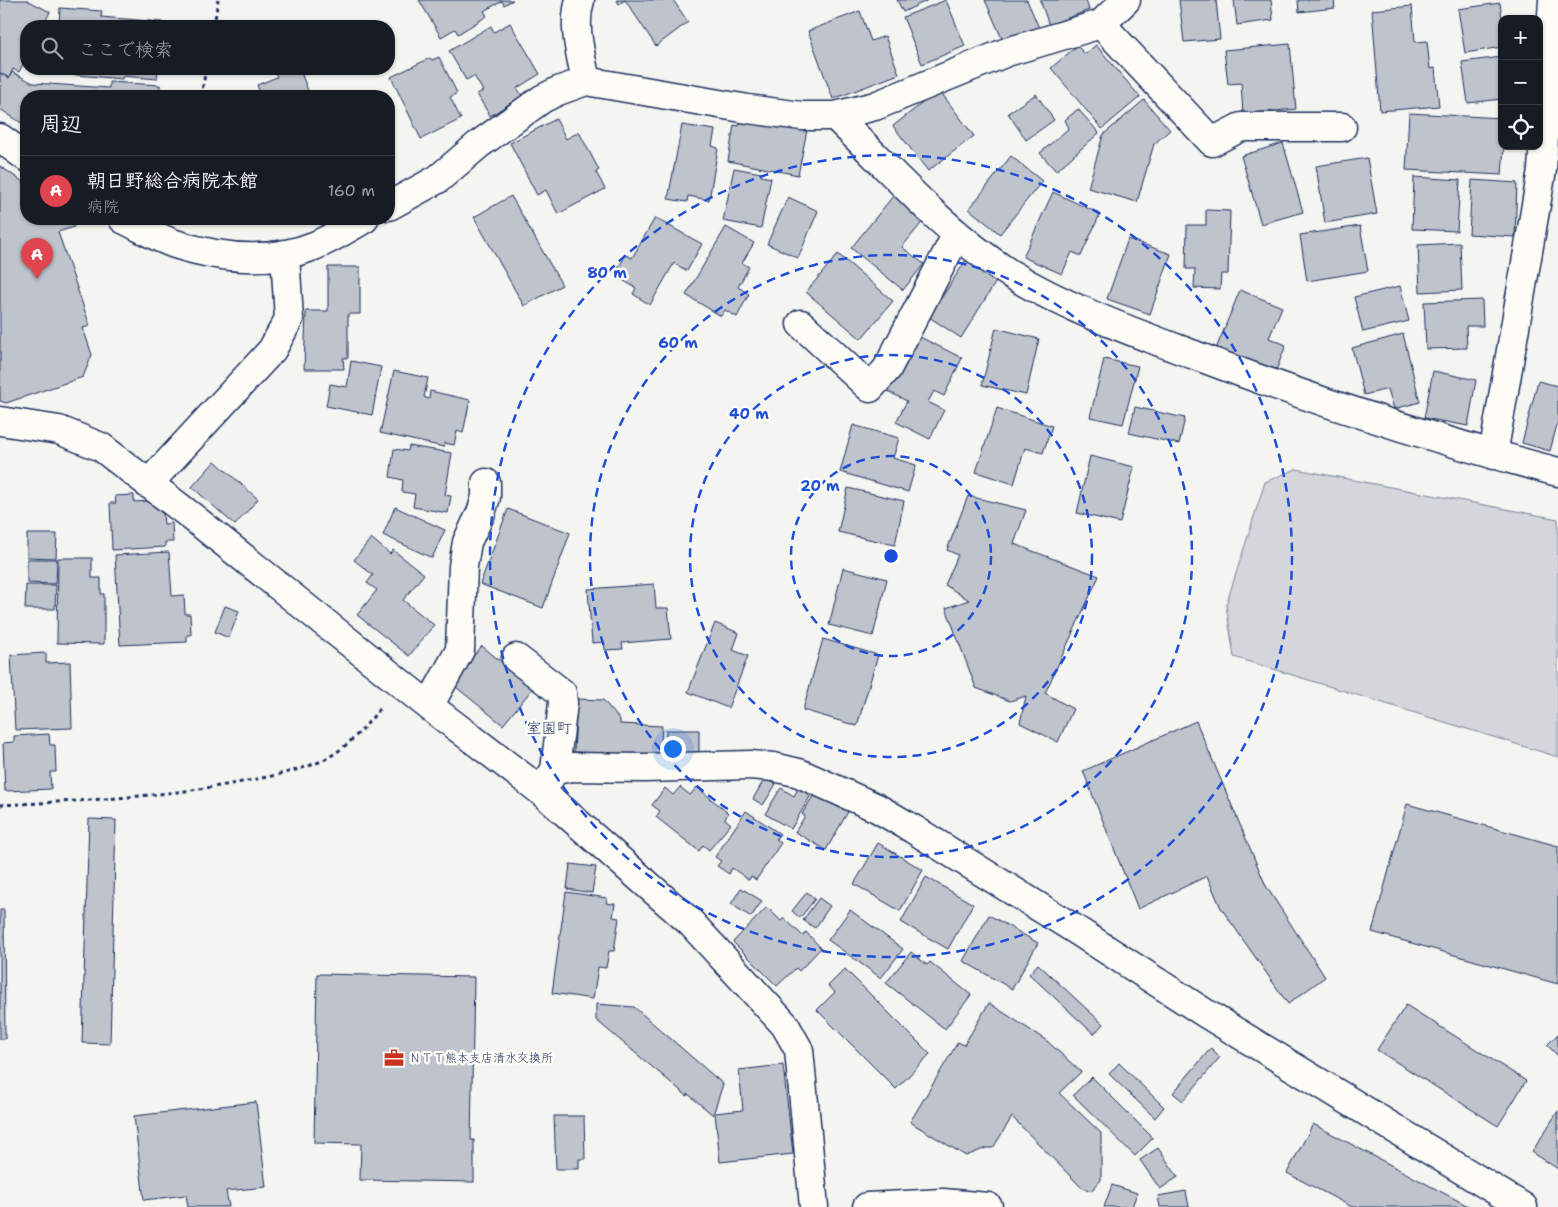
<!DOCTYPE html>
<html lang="ja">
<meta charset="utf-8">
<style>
body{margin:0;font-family:"Shantell Sans","Klee One",sans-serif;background:#242831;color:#f1f3f6}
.controls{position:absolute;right:15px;top:15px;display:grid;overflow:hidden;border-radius:10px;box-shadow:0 1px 4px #0004}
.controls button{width:45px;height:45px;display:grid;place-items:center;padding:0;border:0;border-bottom:1px solid #363941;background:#171b24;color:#f1f3f6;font:25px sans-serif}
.you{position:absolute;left:672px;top:748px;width:18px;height:18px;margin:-12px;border:4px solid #fff;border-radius:50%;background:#1a73e8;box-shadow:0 0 0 8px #1a73e833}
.badge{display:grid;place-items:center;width:32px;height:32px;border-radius:50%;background:#ea580c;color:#fff;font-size:16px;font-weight:700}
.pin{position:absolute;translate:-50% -41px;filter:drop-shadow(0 1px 2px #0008)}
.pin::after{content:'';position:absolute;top:26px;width:18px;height:15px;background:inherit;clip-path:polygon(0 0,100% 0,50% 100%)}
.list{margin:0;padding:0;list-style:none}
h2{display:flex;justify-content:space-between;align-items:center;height:65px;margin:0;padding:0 20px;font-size:21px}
h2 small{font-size:16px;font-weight:400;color:#9ea1a6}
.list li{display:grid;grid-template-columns:32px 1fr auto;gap:15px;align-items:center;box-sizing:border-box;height:70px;padding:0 20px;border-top:1px solid #363941}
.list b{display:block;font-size:19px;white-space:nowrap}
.list p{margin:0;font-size:16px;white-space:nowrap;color:#9ea1a6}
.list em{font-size:16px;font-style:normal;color:#9ea1a6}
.icon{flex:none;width:28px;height:28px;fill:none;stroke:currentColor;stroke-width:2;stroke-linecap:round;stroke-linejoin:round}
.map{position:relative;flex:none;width:1558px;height:1207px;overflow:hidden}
.search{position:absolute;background:#171b24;box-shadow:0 1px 4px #0004;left:20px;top:20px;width:375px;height:55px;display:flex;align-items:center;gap:12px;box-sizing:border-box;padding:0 18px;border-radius:20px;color:#9ea1a6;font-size:19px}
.panel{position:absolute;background:#171b24;box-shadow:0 1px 4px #0004;left:20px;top:90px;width:375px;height:135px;border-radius:20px}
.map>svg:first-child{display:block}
</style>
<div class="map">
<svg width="1558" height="1207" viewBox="0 0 1558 1207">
<rect width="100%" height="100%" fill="#f4f4f1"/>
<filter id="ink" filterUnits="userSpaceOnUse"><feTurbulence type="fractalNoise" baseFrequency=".02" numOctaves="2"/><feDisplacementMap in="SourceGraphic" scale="10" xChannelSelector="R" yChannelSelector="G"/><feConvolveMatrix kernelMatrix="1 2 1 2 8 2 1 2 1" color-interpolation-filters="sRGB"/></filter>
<g filter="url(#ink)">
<path fill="#d4d6db" stroke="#78829c" d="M1296,469l262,50v238l-324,-100 -8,-52 39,-123z"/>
<path fill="#bfc3cc" stroke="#1b2f5e" d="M0,0h27l23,12 -7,14h-17v32l-7,14 -6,-3 -4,9 -9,-5z
M419,0h94l-9,5 -2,-4 -18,10 3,5 -29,18 -3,-5 -14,8z
M617,0h56l15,22 -32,24 -31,-46 -6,4z
M897,0h31l-25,12z
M946,0l19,46 -43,18 -19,-47z
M985,0h42l12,28 -35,15z
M1040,0h46l3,10 -40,15z
M1179,0h37l4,39 -36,3z
M1234,0h37l2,20 -36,5z
M1298,0h36l1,8 -36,4z
M1500,3l2,15 10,-2 1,3h-11v28l-37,6 -7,-44z
M1412,6l3,36 12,-1 3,28 5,-1 4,38 -59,5 -8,-101z
M60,8l42,3 -1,6 61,5 -1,4h-102z
M860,11l11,30 14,-5 14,38 -66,25 -25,-68z
M510,23l30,51 -23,14 5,8 -32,20 -13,-22 6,-3 -9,-15 -8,4 -17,-29 42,-25 3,6z
M1290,44l6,65 -53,5 -2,-31 -13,1 -4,-34z
M1096,45l44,52 -38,32 -51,-61 26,-22 8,8z
M439,57l18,36 -7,4 11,22 -40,20 -30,-62 39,-19 2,2z
M1502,57v42l-34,4 -6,-41z
M55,69h103l-1,10 -34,-3 -1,3 -67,-6z
M273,69h30l-3,1 10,26h-49l-4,-11 20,-8z
M12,72l21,11 76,5v-6l51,3v6l-1,5h-133v30l-26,-17v-23l2,-3 -2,-1v-9l9,5z
M939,90l35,46 -46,35 -35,-45z
M1036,94l18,26 -28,20 -18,-27z
M1144,100l26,30 -16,14 -17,58 -49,-14 15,-53z
M1078,109l21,24 -43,38 -16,-18 29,-25 -4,-8z
M1409,113l93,5v28h2l-2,29 -96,-5z
M556,119l10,20 13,-7 20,38 -3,2 9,17 -47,25 -12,-24 -9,5 -27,-52z
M740,119l46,9 2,-7 20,4 -10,50 -70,-14 6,-36 5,1z
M682,125l33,5 -3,16 6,2 -9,52 -21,-4 -1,6 -19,-3z
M1283,143l20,69 -42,12 -20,-68z
M1011,156l31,25 -42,53 -31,-25z
M1367,158l10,56 -52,9 -9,-57z
M0,166l26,18v35h45l3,8 -16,5 32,94 -7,2 9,27 -9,22 -77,26 -6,-2z
M734,168l27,5v3l10,2 -10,50 -38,-7z
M1414,177l46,3 -3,51 -45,-2z
M1472,180l45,3 -2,54 -46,-3z
M1053,192l47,22 -19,42 -9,-4 -10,22 -39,-17z
M894,195l30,25 -22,27 22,17 -21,26 -52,-42z
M511,196l51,89 -38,21 -50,-89z
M788,197l30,14 -20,47 -31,-14z
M1206,210l24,1 -2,63h-7l-1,15 -26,-1 1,-19h-9l1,-44h19z
M655,218l47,26 -15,27 -13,-8 -24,42 -17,-11 3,-6 -22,-13 12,-20 6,3z
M1360,226l8,45 -61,10 -7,-46z
M726,227l28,16 -12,20 7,4 -11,20 11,7 -12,23 -12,-7 -4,6 -35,-21z
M1128,239l43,15 -21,60 -43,-15z
M1460,243l2,47 -42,2 -2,-47z
M838,254l55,47 -32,38 -55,-47z
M966,260l31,20 -36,58 -32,-21z
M328,267h32v47h-12v44h-5l1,11h-40l2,-58h22z
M1400,286l9,35 -46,11 -9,-35z
M1240,290l42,17 -13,31 17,7 -11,28 -59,-24z
M1482,300l1,26h-17l1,22 -41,1 -2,-47z
M996,328l43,11 -13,56 -44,-10z
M914,334l48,24 -18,38 -10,-5 -6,11 16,8 -14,29 -34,-17 11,-21 -22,-11z
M1403,334l17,68 -26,7 -6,-20 -24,6 -12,-47z
M1104,359l34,7 -15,58 -33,-7z
M351,361l30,6 -9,48 -46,-9 4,-22 17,3z
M394,371l34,7 -4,19 5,2 1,-8 40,9 -7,33 -6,-2 -3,14 -9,-2 -1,4 -64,-14z
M1433,371l43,9 -8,46 -44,-8z
M1538,381l20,5v35l-8,30 -28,-8z
M1135,407l50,11 -6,26 -50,-11z
M997,408l55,18 -9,27 -18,-5 -11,36 -38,-12z
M853,425l46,13 -6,20 23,7 -8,27 -68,-20z
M409,446l43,7 -7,42 6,1 -3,17 -35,-6 2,-13 -13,-2 1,-12 -13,-3 4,-28 14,2z
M1090,456l44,11 -14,56 -43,-10z
M215,461l43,38 -23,26 -43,-38z
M848,488l56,13 -9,44 -57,-13z
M134,495v7l14,-1 15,13 1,10 8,-1 1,19h-8v5l-53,3 -2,-47h6l-1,-7z
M968,496l58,14 -12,34 85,32 -54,117 28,16 -15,33 -38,-19 6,-27 -16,5 -34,-13 -30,-80 23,-8 -24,-15 13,-30 -11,-5z
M395,507l50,23 -13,28 -49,-23z
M508,509l62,24 -27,75 -63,-24z
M27,534h30l-1,24 -29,-1z
M371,538l19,16 3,-4 31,24 -21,26 31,25 -25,31 -52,-41 20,-25 -10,-7 6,-8 -19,-15z
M169,552l3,44 12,-1 1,19h5l1,21h-4v7l-67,3 -5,-90z
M58,558h34v20h9v16h3v50l-47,-1z
M27,559h30l-1,25 -29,-1z
M843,568l44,11 -14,57 -44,-11z
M654,584l2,24h12l3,31 -49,4 1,6 -18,1 -1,-8 -12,1 -4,-54z
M26,585h30l-1,24h-30z
M225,606l14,5 -10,27 -14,-6z
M715,623l24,10 -6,17 15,6 -20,52 -40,-16z
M823,639l55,16 -21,71 -54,-16z
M482,646l51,42 -30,37 -52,-42z
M46,653v10l24,-1 2,66 -57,2 -4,-75z
M577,699l26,1 17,20v4l42,2 -2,31 -86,-5z
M1196,721l70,165 59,91 -37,27 -67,-96 -14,-32 -69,33 -55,-138z
M666,730h33v26l-34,1z
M49,734l1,11h5l1,27h-6l1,17 -46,2 -2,-48 11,-1v-6z
M765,778l11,6 -13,21 -10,-6z
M680,787l10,8 7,-8 31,26 -3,6 6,5 -22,26 -6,-5 -4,6 -43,-34 4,-6 -8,-6 13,-17 8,7z
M799,787l12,8 -20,34 -26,-15 16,-26 13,8z
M815,793l18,11 2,-2 14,8 -23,40 -31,-18 10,-16 -3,-2z
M1407,804l151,42v138l-186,-52z
M746,811l34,23 -4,5 5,4 -25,37 -5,-4 -2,4 -17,-12 -3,6 -12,-8 4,-5 -6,-4z
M89,819l27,1 -6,224 -28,-1z
M878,843l45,27 -23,41 -46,-27z
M570,864l26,3 -4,26 -25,-4z
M926,877l47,27 -25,45 -47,-27z
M741,888l21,13 -11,16 -20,-13z
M566,892l41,6 -1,5 9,1 -2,13 6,1 -5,33h-5l-3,17 -8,-1 -5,32 -41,-6z
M807,892l8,7 -15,19 -8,-7z
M819,898l11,8 -15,22 -12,-8z
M767,907l14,14 3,-3 19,18 3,-4 15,16 -22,23 -3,-3 -19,18 -44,-44z
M0,910h4l1,129h-5z
M850,910l53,39 -22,29 -53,-38z
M989,915l49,28 -26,46 -49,-28z
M911,952l16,13 3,-3 41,33 -26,34 -59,-46z
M1038,964l65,60 -9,10 -65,-60z
M845,969l85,85 -34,35 -79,-79 18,-18 -7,-6z
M317,974l157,3 -3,163h3v42l-114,-2 1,-36 -47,-1z
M989,1003l58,38 34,31 -22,21 42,40v47l-10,11 -10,-4 -69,-70 -19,31h-7l-20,8 -56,-34 48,-80 6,3z
M596,1004l38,3 89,77 -10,31 -25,-21 -1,2 -91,-76z
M1406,1005l120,76 -28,45 -121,-76z
M1558,1034v22l-11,-11z
M1211,1048l9,9 -37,44 -10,-8z
M1119,1063l45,44 -9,11 -46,-44z
M783,1065l10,89 -73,8 -5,-49 28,-3 -4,-40z
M1092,1077l61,61 -18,18 -62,-61z
M256,1102l10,85 -40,4 3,16h-41l-2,-12 -42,5 -10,-84z
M1558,1111v58l-26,-17z
M554,1116h30l1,43h-6v10h-23z
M1313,1124l157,83h-118l-65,-34z
M1158,1148l20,29 -18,12 -20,-29z
M1112,1185l25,8 -5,14h-28z
M1186,1191l3,16h-29l-2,-11z"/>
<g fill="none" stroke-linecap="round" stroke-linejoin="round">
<defs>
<path id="minor" d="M580,0c-8,27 1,55 6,81
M1101,24l111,118 29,-15h101
M835,116c56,54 108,115 174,157 59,36 124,59 188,83 118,45 239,84 361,116
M0,138l26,19
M389,206l49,-27 40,-34 64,-46 16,-8 28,-10 162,28 54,7h33l40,-10 132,-54 94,-28 25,-24
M123,219c17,8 34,19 52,25 44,14 94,20 139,2 17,-7 34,-18 50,-27
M801,324l69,64 17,-19 70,-135
M0,421l59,9 42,17 90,69 238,190 112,85 149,131 95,103 14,25 15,157
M1493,455l49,-285 11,-170
M148,484l124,-134 17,-31 -4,-65
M516,658l46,35 1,10 -8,67
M429,706l31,-56 3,-84 4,-24 14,-29 5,-16v-14
M541,791l14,-21 18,-3 71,1 106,-3 24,2 25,6 78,35 36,21 160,99 132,85 318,194"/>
<path id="major" d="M867,1207l76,-4 45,4"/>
</defs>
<use href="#minor" stroke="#1b2f5e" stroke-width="31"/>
<use href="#major" stroke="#1b2f5e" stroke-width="31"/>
<path stroke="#1b2f5e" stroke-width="3" stroke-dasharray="4 4" stroke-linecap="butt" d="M214,26l4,-26
M201,96l5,-27
M0,805c81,-4 162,-8 242,-23 25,-5 53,-10 77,-20 26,-11 45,-34 62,-55"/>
<use href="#minor" stroke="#fdfcf7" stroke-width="28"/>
<use href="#major" stroke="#fdfcf7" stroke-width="28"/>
</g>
</g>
<g fill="none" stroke="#1d4ed8" stroke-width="2.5" stroke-dasharray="9 6">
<circle cx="891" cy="556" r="100"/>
<circle cx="891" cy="556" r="201"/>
<circle cx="891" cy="556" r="301"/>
<circle cx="891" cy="556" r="401"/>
</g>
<defs>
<symbol id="office-bare" viewBox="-9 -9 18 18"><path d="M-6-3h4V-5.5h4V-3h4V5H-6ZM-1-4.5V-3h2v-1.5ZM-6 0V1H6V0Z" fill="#c8321e" stroke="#fdfcf7" stroke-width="2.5" paint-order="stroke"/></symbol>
</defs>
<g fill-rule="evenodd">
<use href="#office-bare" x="380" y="1044" width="28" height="28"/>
</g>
<g text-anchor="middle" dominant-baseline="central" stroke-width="5" stroke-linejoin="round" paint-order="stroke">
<g font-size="12" fill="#1b2f5e" stroke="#fdfcf7" text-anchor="start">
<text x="409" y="1058">ＮＴＴ熊本支店清水交換所</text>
</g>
<g font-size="15" fill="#1b2f5e" stroke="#fdfcf7">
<text x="549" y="728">室園町</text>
</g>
</g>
<circle cx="891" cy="556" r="8" fill="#1d4ed8" stroke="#fdfcf7" stroke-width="2.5"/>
<g font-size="15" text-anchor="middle" font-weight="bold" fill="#1d4ed8" stroke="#fdfcf7" stroke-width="5" stroke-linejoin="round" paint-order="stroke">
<text x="607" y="278">80 m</text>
<text x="678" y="348">60 m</text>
<text x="749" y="419">40 m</text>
<text x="820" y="491">20 m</text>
</g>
</svg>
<div class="controls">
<button>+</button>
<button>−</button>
<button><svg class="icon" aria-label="locate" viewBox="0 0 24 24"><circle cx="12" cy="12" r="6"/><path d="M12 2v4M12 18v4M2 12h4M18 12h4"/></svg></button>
</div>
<div class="you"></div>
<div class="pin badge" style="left:37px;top:279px;background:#e0444e">A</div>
<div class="search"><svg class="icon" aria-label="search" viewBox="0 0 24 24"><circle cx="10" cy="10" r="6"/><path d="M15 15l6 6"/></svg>ここで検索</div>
<section class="panel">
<h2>周辺<small></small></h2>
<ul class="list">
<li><span class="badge" style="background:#e0444e">A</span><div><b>朝日野総合病院本館</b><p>病院</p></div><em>160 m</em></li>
</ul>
</section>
</div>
